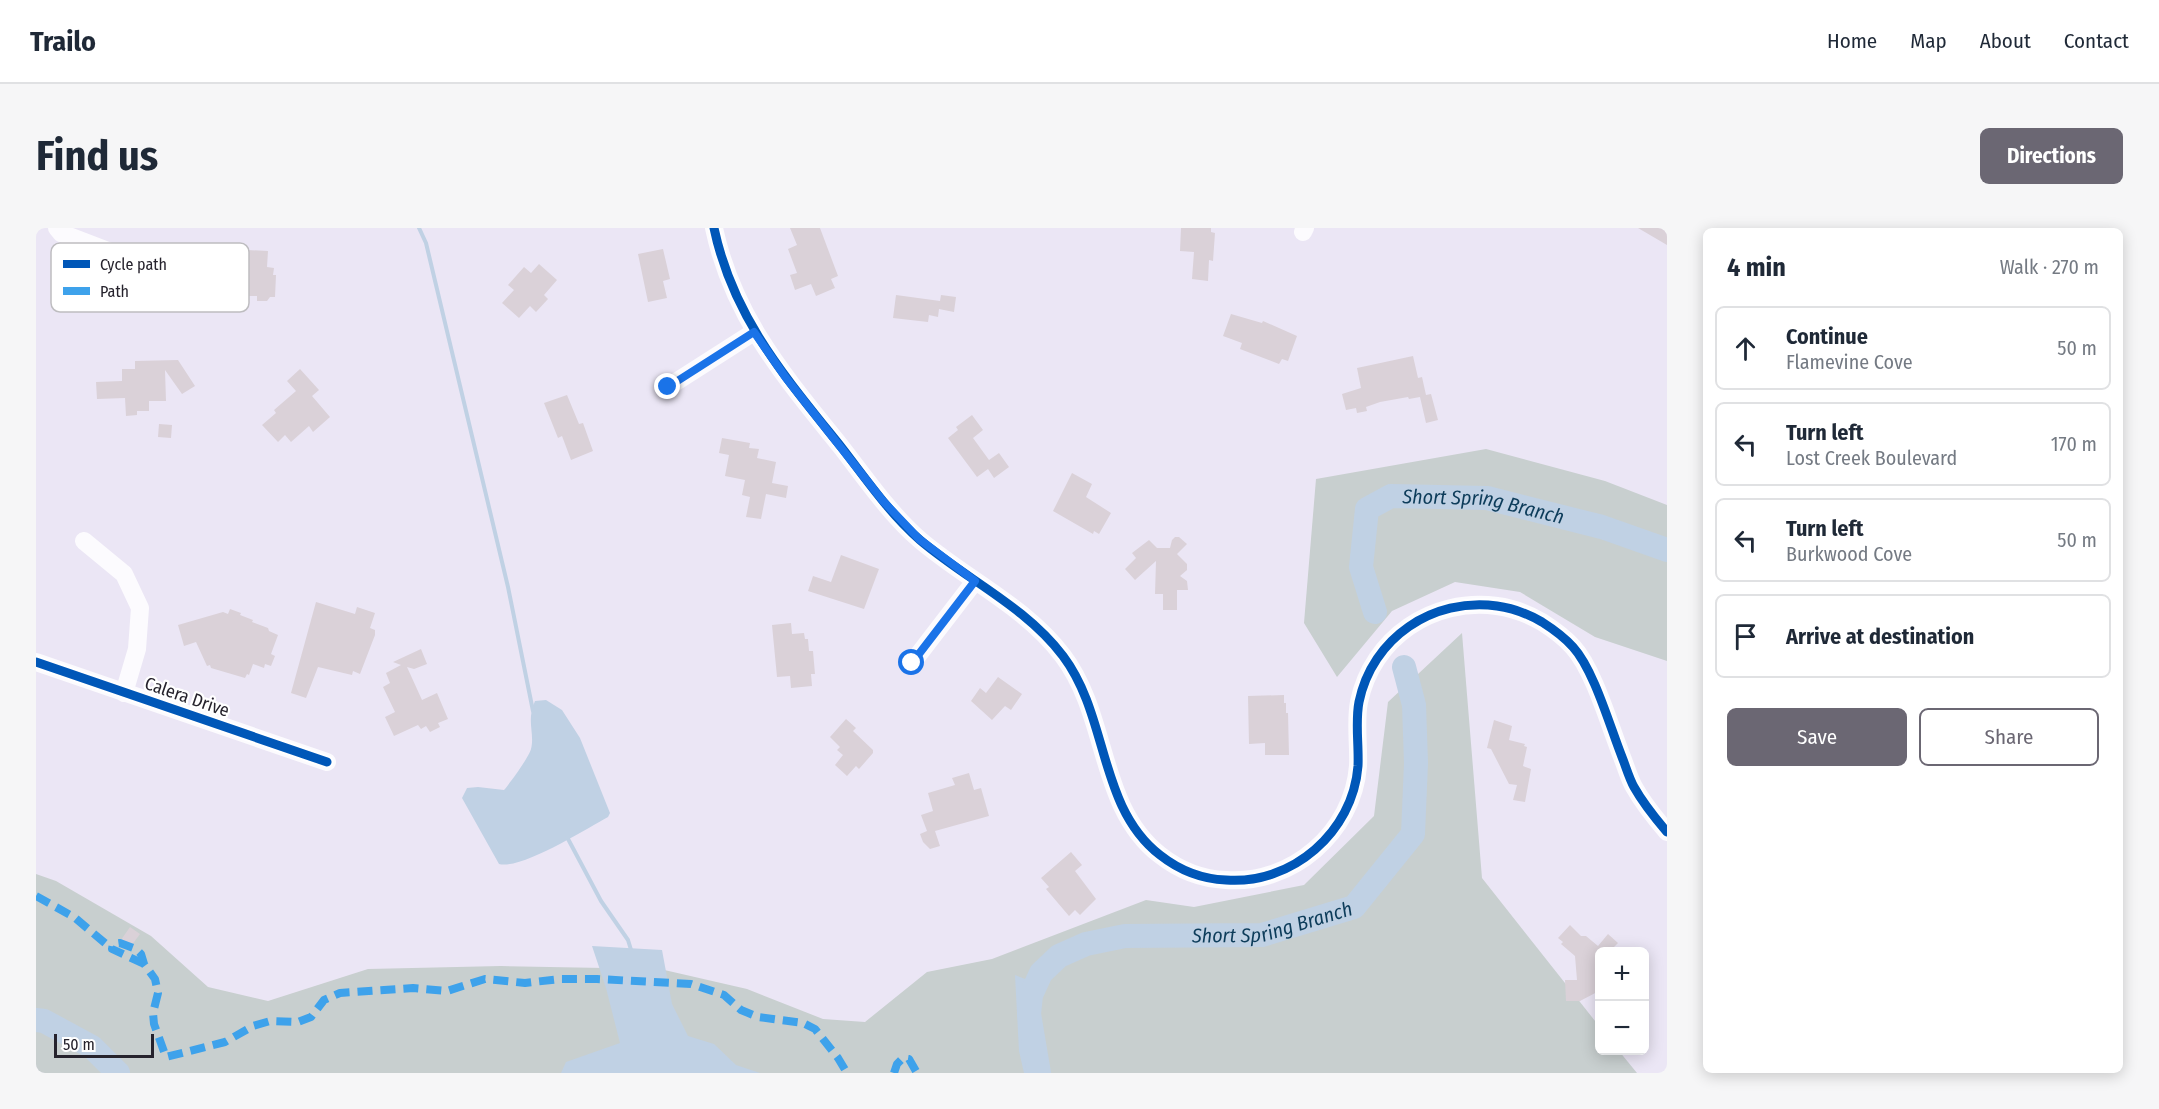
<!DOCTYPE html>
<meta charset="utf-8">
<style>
body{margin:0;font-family:"Fira Sans Condensed",sans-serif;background:#f6f6f7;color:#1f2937}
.controls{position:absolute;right:18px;bottom:18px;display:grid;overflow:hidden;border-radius:9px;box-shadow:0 3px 15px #0003}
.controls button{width:54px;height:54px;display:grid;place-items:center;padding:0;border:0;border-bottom:2px solid #e0e1e3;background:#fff;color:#1f2937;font:30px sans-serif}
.scale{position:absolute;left:18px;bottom:15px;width:100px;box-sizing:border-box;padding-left:6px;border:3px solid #26232d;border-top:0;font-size:16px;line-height:21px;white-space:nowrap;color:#26232d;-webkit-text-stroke:4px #fff;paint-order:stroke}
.stop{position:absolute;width:18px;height:18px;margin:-14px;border:4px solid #1a73e8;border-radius:50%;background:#fff}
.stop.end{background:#1a73e8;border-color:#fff;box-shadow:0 2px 6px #0008}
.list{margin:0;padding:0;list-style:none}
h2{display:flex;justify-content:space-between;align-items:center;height:78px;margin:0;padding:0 24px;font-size:26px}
h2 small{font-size:20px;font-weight:400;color:#747a83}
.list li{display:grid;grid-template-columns:39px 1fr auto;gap:18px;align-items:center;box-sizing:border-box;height:84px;margin:0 12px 12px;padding:0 12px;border:2px solid #e0e1e3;border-radius:9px}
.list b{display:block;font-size:22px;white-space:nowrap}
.list p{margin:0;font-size:20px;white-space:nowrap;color:#747a83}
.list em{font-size:20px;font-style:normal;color:#747a83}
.actions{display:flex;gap:12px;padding:18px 24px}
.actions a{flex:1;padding:14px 0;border:2px solid #6b6773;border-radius:9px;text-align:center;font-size:21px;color:#6b6773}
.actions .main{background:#6b6773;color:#fff}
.icon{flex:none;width:33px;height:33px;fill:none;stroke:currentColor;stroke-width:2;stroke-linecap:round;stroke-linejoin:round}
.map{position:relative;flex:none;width:1631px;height:845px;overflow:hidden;border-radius:9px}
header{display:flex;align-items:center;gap:36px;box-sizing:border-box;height:84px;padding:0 30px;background:#fff;border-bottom:2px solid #e0e1e3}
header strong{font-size:28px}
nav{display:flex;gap:33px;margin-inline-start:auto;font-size:21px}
.intro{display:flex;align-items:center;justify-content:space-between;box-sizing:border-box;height:144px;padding:0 36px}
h1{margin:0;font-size:42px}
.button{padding:15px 27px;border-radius:9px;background:#6b6773;color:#fff;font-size:21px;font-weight:700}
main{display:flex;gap:36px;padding:0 36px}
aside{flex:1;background:#fff;border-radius:9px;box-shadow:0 3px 15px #0003}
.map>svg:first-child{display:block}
</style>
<header>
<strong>Trailo</strong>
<nav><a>Home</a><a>Map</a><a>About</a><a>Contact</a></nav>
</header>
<div class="intro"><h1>Find us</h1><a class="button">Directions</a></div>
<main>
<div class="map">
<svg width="1631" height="845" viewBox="0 0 1631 845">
<rect width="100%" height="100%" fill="#ebe6f5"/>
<path fill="#c8cfcf" d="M1450,221l119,32 62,24v156l-72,-24 -75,-45 -65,-10 -63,29 -55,66 -33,-54 12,-144z
M1426,405l20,245 117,148 1,24 19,1 18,22h-1601v-199l20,7 95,55 57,51 60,14 100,-32 133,-3 159,3 87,20 76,30 42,3 62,-50 65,-13 154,-59 48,7 110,-22 70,-69 14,-114z"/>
<path fill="#c0d1e4" d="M510,472l16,10 18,28 30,75 -2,4c-22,12 -87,53 -109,47l-37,-66 5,-10 11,-1 26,3c6,-7 25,-33 27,-41 4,-16 -5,-28 4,-48z
M556,718l70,4 10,54 16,32 26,8 22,21 24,8h-199l5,-11 54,-19 -14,-55z
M979,747l23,9 -2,32 12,57h-24l-5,-22z"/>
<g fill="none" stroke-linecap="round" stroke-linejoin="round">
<path stroke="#c0d1e4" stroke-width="4" d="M383,0l7,15 82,344 25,124
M531,609l34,64 27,39 4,13"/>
<g stroke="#c0d1e4" stroke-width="24">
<path id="s1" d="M1339,384l-14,-45 6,-58 24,-13 96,2 115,29 65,23"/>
<path d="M0,792l8,1 48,26 26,26"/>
<path id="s2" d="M1003,845l-10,-59 2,-19 10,-22 18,-17 27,-12 39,-8 137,-1 92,-28 59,-73 3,-71 -2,-58 -10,-38"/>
</g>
</g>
<path fill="#dad1d8" d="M754,0h30l18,48 -7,3 4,9 -19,8 -5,-12 -16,6 -5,-15 7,-2 -9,-24 9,-4z
M1145,0h30v4l4,1 -2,28 -4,-1 -1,21 -16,-2 2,-27 -14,-1z
M1602,0h29v17z
M627,21l7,30 -7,2 4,17 -19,4 -10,-48z
M211,22l21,1 -1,16 7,1 -1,7h3l-1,22h-5l-3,4h-10v-5h-12z
M503,36l18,16 -13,15 4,4 -12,13 -6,-6 -11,12 -17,-15 12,-13 -6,-5 16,-18 7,6z
M860,67l44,6 1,-6 15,2 -2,15 -15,-3 -1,8 -9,-2 -1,7 -35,-4z
M1195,86l31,9 1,-2 34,15 -9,25 -6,-2 -3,5 -39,-15 2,-6 -19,-7z
M1377,128l5,22 4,-1 4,18 5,-1 7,26 -12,3 -6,-26 -11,2 -1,-2 -28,5 -14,5 1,4 -10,2 -1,-5 -10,2 -4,-16 19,-6 -4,-20z
M142,132l17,26 -13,8 -17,-24 1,31h-17v10h-12v4l-11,1 -1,-18 -28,1 -1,-17 26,-1v-12h13v-8z
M264,141l19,21 -7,6 18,21 -17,15 -4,-6 -18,16 -6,-7 -7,7 -16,-17 14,-12 -2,-3 22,-19 -9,-10z
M531,167l12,29 4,-1 10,28 -22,9 -9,-24 -4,2 -14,-35z
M936,187l11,15 -10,8 16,22 10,-7 10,14 -15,11 -6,-9 -11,8 -29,-39 10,-8 -2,-3z
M123,196l13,1 -1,13 -13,-1z
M686,210l28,5 -1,5 10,1 -2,9 19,4 -4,21 16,3 -2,12 -20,-4 -5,25 -15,-2 4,-20 -8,-2 3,-15 -20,-4 4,-21 -10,-2z
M1036,245l20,11 -6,13 25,16 -12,21 -5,-3 -1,3 -40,-23z
M1139,309h4l8,7 -10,10 10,10v6l-7,6 7,5 1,9h-11v20h-14v-16h-8l1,-33 -21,19 -10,-11 11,-11 -4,-5 17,-13 8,8h13l2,-8z
M805,327l38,14 -15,40 -56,-18 5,-15 18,6z
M280,374l39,12 2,-7 18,6 -5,15 5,2v5l-15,39 -7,-3 -1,4 -34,-8 -12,31 -15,-5z
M194,381l11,4 -1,2 13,5 -1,2 16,6 1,3 9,4 -7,19 4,2 -4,10 -6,-2 -1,4 -11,-4 -4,11 -2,-1 -2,4 -34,-10 -1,-3 -3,1 -11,-24 -12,4 -6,-21 45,-13 5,2z
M755,395l1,11 12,-1 1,6h3l1,12h4l2,23h-4l1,12 -21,2 -1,-12 -13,1 -5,-52z
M385,421l6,15 -13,5 -7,-2 15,33 15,-7 11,26 -10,4 2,4 -10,5 -4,-6 -5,3 -3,-4 -24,11 -9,-19 10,-5 -12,-25 7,-4 -4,-10 15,-8 -8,-3z
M962,449l24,17 -11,16 -6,-4 -13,14 -21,-19 9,-13 6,5z
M1248,467v8h2v10h2l1,42h-24v-12l-16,1 -1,-48z
M810,491l10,9 -3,3 20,19v3l-14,16 -3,-3 -9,10 -12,-11 8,-10 -6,-5 3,-3 -10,-10z
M1458,492l18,6 -3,14 16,4 -1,2 3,1 -4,19 8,3 -6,33 -12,-2 4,-15 -8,-1 -18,-35 -4,-1z
M933,545l5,17 7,-2 8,28 -54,15 5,15 -10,3 -7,-7 -3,-8 7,-3 -6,-16 12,-4 -5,-18 27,-8 -3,-7z
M1035,624l11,13 -7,6 21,28 -16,16 -5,-5 -6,6 -23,-27 3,-2 -8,-9z
M1534,697l11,11h5l12,10 10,-12 10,9 -8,8h-11v40l-19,10h-14l-1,-21h12l-2,-24 -14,-12 2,-2 -5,-4z
M94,699l10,7 -9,12 -10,-6z"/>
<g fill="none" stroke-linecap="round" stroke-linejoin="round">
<path stroke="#fcfbfe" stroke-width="18" d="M21,0l4,5 99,38
M678,0c19,90 72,150 128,220 24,31 48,66 78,92 47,40 105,66 143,116 46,61 35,151 97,199 19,15 41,24 66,25 66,5 127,-48 132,-114 1,-21 -3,-44 1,-64 13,-64 74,-105 138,-96 16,2 31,8 45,16 11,7 23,16 31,25 21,23 37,80 49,110 4,10 7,21 12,30 9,16 21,31 33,45
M1267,4l2,-4
M632,159l86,-55
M48,313l40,33 16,34 -3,41 -13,44
M0,434l291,100
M876,435l63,-82"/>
<path stroke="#3ea2eb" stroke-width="8" stroke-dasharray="15 8" stroke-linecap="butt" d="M0,668l38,21 38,32
M108,736l-32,-15 1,-5 7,-1 16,6 5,5 3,10 11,15 3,14 -5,20 1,11 12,33 59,-15 28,-16 17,-5 28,1 13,-5 13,-17 16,-7 73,-5 34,3 38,-12 40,4 35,-4h37l94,5 33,11 17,15 17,7 45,6 12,6 23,29 9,15
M858,845l3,-9 6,-6 6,1 8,14"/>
<defs>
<path id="cycleway" d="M678,0c19,90 72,150 128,220 24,31 48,66 78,92 47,40 105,66 143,116 46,61 35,151 97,199 19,15 41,24 66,25 66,5 127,-48 132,-114 1,-21 -3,-44 1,-64 13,-64 74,-105 138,-96 16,2 31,8 45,16 11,7 23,16 31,25 21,23 37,80 49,110 4,10 7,21 12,30 9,16 21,31 33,45
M0,434l291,100"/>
</defs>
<use href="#cycleway" stroke="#fff" stroke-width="13"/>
<use href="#cycleway" stroke="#0057b8" stroke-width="9"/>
</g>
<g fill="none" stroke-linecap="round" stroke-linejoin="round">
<path stroke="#1a73e8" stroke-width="8" d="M632,159l86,-55 32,46 97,123 36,38 56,42 -63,82"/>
</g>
<g text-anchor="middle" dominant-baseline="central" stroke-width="4.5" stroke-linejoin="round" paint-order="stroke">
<g font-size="18" fill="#26232d" stroke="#fff">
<text transform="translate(151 469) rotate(19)">Calera Drive</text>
</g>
<g font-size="20" font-style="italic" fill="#0d3c5a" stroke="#fff">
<text stroke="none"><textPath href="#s1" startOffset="226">Short Spring Branch</textPath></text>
<text stroke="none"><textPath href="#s2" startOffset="346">Short Spring Branch</textPath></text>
</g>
</g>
<rect x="15" y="15" width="198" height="69" rx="9" fill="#fff" stroke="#bebdc0" stroke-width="1.5"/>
<rect x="27" y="32" width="27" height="8" fill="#0057b8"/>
<rect x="27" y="59" width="27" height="8" fill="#3ea2eb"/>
<g font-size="16" fill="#26232d">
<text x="64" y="42">Cycle path</text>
<text x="64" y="69">Path</text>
</g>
</svg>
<div class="controls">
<button>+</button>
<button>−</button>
</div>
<div class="scale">50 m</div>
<div class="stop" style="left:876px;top:435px"></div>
<div class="stop end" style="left:632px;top:159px"></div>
</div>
<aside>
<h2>4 min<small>Walk · 270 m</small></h2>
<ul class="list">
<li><svg class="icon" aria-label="ahead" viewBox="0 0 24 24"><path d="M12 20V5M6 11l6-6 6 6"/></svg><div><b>Continue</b><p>Flamevine Cove</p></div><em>50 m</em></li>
<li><svg class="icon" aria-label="left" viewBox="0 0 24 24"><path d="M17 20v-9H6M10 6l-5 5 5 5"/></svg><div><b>Turn left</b><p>Lost Creek Boulevard</p></div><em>170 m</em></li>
<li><svg class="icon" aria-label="left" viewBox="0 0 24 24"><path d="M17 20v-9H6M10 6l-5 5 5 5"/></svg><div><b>Turn left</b><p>Burkwood Cove</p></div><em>50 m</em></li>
<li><svg class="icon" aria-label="arrive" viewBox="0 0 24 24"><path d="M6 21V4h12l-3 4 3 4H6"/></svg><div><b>Arrive at destination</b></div></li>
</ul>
<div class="actions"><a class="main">Save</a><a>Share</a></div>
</aside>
</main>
